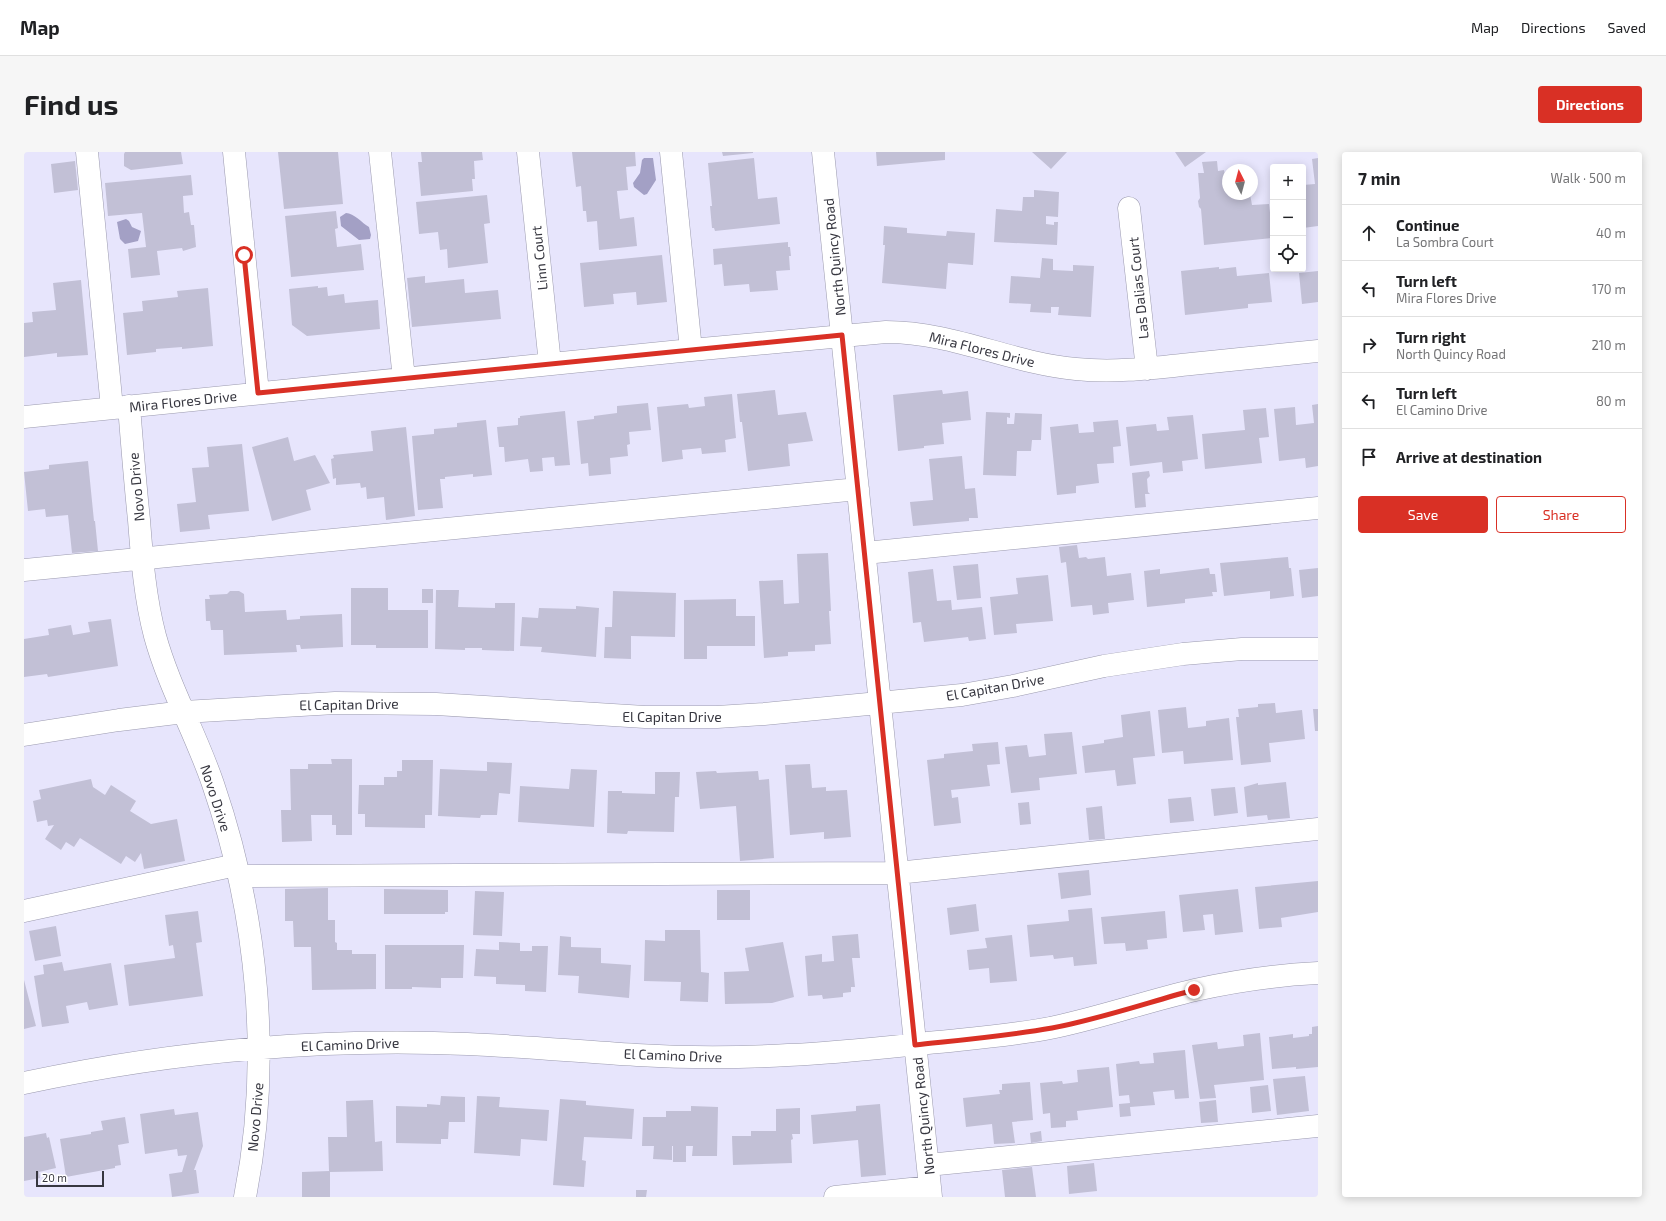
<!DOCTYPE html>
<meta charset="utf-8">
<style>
body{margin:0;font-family:"Exo 2",sans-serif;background:#f6f6f6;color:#202124}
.controls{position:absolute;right:12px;top:12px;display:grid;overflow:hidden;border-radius:4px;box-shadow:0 2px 10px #0003}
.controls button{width:36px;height:36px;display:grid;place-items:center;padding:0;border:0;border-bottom:1px solid #e0e0e0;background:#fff;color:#202124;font:20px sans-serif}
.compass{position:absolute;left:1198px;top:12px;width:36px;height:36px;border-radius:50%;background:#fff;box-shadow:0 2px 10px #0003;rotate:354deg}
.scale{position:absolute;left:12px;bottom:10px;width:68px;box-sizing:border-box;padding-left:4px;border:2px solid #373740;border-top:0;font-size:11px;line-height:14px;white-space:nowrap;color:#373740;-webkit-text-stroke:3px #fff;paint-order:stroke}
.stop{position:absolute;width:12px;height:12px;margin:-9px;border:3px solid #d93025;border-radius:50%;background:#fff}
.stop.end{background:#d93025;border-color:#fff;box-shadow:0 1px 4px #0008}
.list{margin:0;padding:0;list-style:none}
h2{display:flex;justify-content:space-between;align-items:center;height:52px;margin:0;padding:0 16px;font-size:17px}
h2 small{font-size:13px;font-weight:400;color:#757577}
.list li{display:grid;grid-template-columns:26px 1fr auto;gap:12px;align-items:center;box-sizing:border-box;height:56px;padding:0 16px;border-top:1px solid #e0e0e0}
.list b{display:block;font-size:15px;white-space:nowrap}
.list p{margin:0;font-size:13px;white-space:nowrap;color:#757577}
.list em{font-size:13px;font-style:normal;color:#757577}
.actions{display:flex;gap:8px;padding:12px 16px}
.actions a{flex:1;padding:9px 0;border:1px solid #d93025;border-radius:4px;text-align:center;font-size:14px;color:#d93025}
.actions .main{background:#d93025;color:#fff}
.icon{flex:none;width:22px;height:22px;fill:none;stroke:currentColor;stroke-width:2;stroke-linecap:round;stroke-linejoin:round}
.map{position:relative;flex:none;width:1294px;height:1045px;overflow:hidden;border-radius:4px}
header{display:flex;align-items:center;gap:24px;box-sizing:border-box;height:56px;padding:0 20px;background:#fff;border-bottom:1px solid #e0e0e0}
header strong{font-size:19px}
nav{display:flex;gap:22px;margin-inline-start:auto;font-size:14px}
.intro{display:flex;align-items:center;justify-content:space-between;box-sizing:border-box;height:96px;padding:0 24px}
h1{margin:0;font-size:28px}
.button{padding:10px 18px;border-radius:4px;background:#d93025;color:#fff;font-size:14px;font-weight:700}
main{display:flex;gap:24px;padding:0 24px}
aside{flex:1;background:#fff;border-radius:4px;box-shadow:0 2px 10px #0003}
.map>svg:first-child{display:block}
</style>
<header>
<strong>Map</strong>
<nav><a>Map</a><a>Directions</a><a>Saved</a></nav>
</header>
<div class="intro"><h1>Find us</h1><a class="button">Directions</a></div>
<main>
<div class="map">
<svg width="1294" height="1045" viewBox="0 0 1294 1045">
<rect width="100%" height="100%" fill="#e7e5fc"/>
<path fill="#a3a0c5" d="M620,6h9l3,22 -9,14 -3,1 -10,-8 -1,-4 7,-10 2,-13z
M322,61c8,0 16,10 23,14l2,8 -1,4 -11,1 -18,-14 -1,-9z
M102,67l3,2 3,6 9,4 -3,10 -13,3 -5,-5 -3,-17z"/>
<path fill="#c2c0d6" d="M101,0h56l2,12 -52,6 -7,-4v-12z
M254,0h60l5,52 -59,5z
M397,0h61l1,8 -9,1 1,18h-3l1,12 -52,5 -3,-34h4z
M548,0h63l1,14 -10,1 2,23 -11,1 3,28 14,-2 3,29 -38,4 -2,-29 -10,1 -1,-11h-3l-2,-25 -5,1z
M698,0h31v1l-30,3z
M852,0h69v8l-68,6z
M1008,0h35l-16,17z
M1151,0h31l-21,15z
M730,6l4,41 19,-2 3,27 -65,7 -1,-3h-2l-2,-22h2l-4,-43z
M1294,6v68l-15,2v-43l12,-1 -3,-25z
M51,9l3,29 -24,3 -3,-29z
M1193,9l1,10 6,-1 4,24h22l2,11 17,-1 4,34 -69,7 -3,-36 -2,-2 -1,-6 2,-3 -2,-25h6l-2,-11z
M167,23l2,20 -10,1 1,17 5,-1 2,13h3l2,22 -13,4 -1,-3 -25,3 3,24 -29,3 -3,-29 18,-2 -4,-34 -34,3 -3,-33z
M1010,38l25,2 -1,25 -12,-1v8l8,1v-3h4l-1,23 -63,-3 2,-33 26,2 1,-14h11z
M463,43l3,28 -6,1 4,39 -40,5 -1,-19 -7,1 -2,-18 -19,2 -3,-32z
M312,59l2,17 -3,1 2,18 24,-3 3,26 -73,7 -6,-61z
M860,74l23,2v5l39,3 1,-5 28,2 -2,32 -25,-2 -2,26 -64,-6 3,-38h-2z
M764,90v5h2l1,9h-2l1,14 -14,1 2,19 -28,2 -1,-8 -25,2 -2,-22 -8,1 -1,-16z
M638,103l5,47 -30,3 -1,-13 -23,2 1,10 -30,3 -4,-44z
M1018,106l11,1v11l20,1v-6l21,1 -3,51 -33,-2 1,-8h-8v6l-21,-1 1,-8 -22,-1 2,-27 29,2z
M1195,115v2l17,-2 1,9 32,-3 3,29 -24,2v4l-63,7 -4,-44z
M1294,119v31l-16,2 -3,-31z
M401,124v7l39,-4 1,14 33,-3 3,29 -89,8 -5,-49z
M57,128l7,75 -31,2v-4l-33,4v-34l9,-1 -1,-10 24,-2 -3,-27z
M294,134v2l9,-1 1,9 16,-2 1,9 33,-3 2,29 -73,7 -15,-11 -3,-36z
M184,136l5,58 -31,3v-2l-26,2v3l-29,3 -4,-42 20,-2 -1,-10 36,-4 -1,-6z
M751,238l3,25 28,-3 7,29 -25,3 2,22 -42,5 -6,-49h-2l-3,-28z
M918,238l1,4 25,-3 3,29 -29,3 2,21 -20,2v2l-26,3 -5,-56z
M708,242l4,44 -11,2 1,12 -24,2 -1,-6 -19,2 1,9 -21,3 -5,-55 31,-3 1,4 16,-2 -1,-9z
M624,251l3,27 -22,2 1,12 -3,1 1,11 -18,2 1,16 -22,2 -1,-13 -7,1 -4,-43 17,-2v-3l23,-3v-7z
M1294,252v62l-12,2 -1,-10 -26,3 -5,-52 21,-2 1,18 18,-2 -2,-18z
M1242,256l3,29 -10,1 3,25 -57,6 -3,-35 43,-4 -2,-20z
M541,259l5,54 -15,1 -1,-9 -12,1 1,13 -13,1 -2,-13 -23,3 -1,-15h-5l-2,-20 21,-2v-7h2v-2z
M962,260l24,1v5l-3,-1v7h7l1,-11 27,1 -1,26h-9l-1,11h-14l-1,25 -33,-1z
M1169,263l5,44 -16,2 1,10 -20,2 -1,-11 -32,4 -4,-39 30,-3 1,7 12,-1 -2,-13z
M462,268l6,55 -19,2v-3l-28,3v2h-5l3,29 -25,2 -6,-74 22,-2v-5l23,-2v-4z
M1094,268l3,26 -8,1 1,16 -17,1 2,19 -23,3v7l-19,2 -7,-68 28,-3 1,9 15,-1 -1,-10z
M382,275l9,89 -29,4 -2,-23 -17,2 -1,-12 -5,1 -1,-5 -24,2v-7l-3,1 -2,-20 3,-1 -1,-3 40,-4 -2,-20z
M264,285l6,24 21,-6 15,28 -24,7 5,20 -39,11 -20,-74z
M218,292l7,67 -41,4 2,14 -30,3 -3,-28 19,-2 -4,-34 17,-1 -2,-20z
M938,304l3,33 10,-1 3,30h-9v3l-56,5 -3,-24 23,-2 -4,-41z
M64,309l6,60h1l3,30 -26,2 -4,-38 -22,2 -1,-8 -17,2 -4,-39 25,-3v-4z
M1125,319l1,5 -3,3 1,13 2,2h-5l1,13 -11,1 -3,-35z
M1053,393l2,13 7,-1 2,2 17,-2 2,19 24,-3 3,27 -26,3 1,10 -16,2 -1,-10 -21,2 -5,-45 -5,1 -2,-16z
M804,401l3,58h-2l2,33 -16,1v6l-27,1v4l-24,2 -5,-77 24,-1 1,24 15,-1 -2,-49z
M1264,405l1,11h2l3,28 -24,3v-8l-46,5 -4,-33z
M954,412l3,34 -24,2 -4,-34z
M1185,416l1,6h5l2,18h-5l1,4 -28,3v4l-38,4 -3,-36 16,-2v5z
M1294,416v28l-16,2 -3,-28z
M909,417l4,32 14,-1 1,10 30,-3 4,32 -17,2 -1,-4 -44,5 -3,-20 -8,1 -5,-51z
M1024,423l5,46 -37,3 1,9 -23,2 -4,-38 28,-3 -2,-16z
M327,436h37v22h40v38h-52v-3h-25z
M398,437h11v14h-11z
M412,438h23l-1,17 37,1v-5h20l-1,48 -32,-1v-2h-17v2l-30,-1z
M206,439h9l5,3 1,18 41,-2 1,10 13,-1v-3l42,-2 1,33 -42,2 -1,-4h-4l1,7 -73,3 -1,-25h-12l-1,-9h-4l-1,-22h5l-1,-4 18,-1z
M589,439l63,2 -1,44 -44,-1v23l-27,-1 1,-31h7z
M712,447v17h19v30h-48v13h-23v-59z
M552,454l23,2 -3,49 -55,-5 1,-5 -22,-1 2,-29 16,1 1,-10 37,1z
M87,467l7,47 -70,11 -1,-3 -23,3v-38l25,-4 -1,-6 23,-4 2,10 17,-3 -2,-10z
M1251,551l1,10 26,-3 3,29 -36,4 2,19 -30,3 -5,-48h3l-1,-8 20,-2v-3z
M1162,555l2,21 18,-2v-5l23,-3 4,42 -49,4 -1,-13 -21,2 -4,-43z
M1289,557h5v22h-3z
M1126,559l5,45 -22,2 3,26 -19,2 -2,-16 -30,3 -3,-27 22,-3v-3l19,-3 -2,-22z
M1048,580l5,42 -38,4 1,12 -29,3 -6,-46 22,-2 2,12 17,-2 -2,-21z
M974,590l2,22 -13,1 3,21 -39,4 1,8 6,-1 3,26 -27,3 -7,-66 17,-2v-4l29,-3 -1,-7z
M307,607h21v76h-16v-10h-4v-10h-21l1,26 -30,1 -1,-32h10l-1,-41h18v-5h24z
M378,608h31l-1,55h-7v13l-60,-1v-13h-7l1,-29h25v-8h13v-6h5z
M463,610l25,1 -2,31 -11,-1 -2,22h-16l-1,3 -42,-2 2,-47 47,2z
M786,612l2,24 14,-1v4l21,-1 4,47 -27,2v-7l-34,3 -5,-70z
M547,617l26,1 -3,57 -76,-5 2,-36 49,3z
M692,619l1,2 41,-2 1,9 10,-1 5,79 -34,3 -4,-55 -36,3 -4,-37z
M631,620h25l-1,25h-4l-1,35 -46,-1 -1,3 -20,-1 1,-42h14v2l33,1z
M67,627l2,8 12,8 6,-10 25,16 -6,10 21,13 26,-5 8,42 -41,8 -3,-16 -6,9 -9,-6 -5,8 -41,-26 -6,9 -8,-5 -5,8 -16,-11 9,-14 -6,1 -1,-6 -10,2 -4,-21 8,-2 -2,-9z
M1262,630l4,36 -22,2 -1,-5 -20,2 -3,-30 14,-4v2z
M1211,635l3,26 -24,3 -3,-27z
M1167,645l3,24 -24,2 -2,-24z
M1005,650l2,22 -11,1 -2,-22z
M1078,654l3,33 -16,1 -3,-32z
M1065,718l2,25 -30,4 -3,-26z
M1294,729v31l-37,6 1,9 -23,2 -4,-42z
M304,736v32h7v22l2,1v7h15v4h24v35l-64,1 -1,-43h-17l-1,-26h-8v-32z
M360,737l64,1v22h-3v2h-61z
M1214,737l5,43 -28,3 -2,-21 -10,1 2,15 -22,2 -4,-37z
M693,738h33v30h-33z
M451,739l29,1 -2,44 -29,-1z
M952,752l3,27 -29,4 -3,-27z
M1068,756l5,56 -23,2 -1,-9 -19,2 -1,-4 -23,2 -3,-32 42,-4 -1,-11z
M174,759l4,31 -6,1 7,53 -74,10 -5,-41 51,-7 -2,-13 -4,1 -4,-31z
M1141,759l2,27 -20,2 1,9 -22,2 -1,-8 -21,1 -3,-27z
M32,774l5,30 -26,5 -6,-30z
M641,778h35l1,42 8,1 -1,29 -28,-1 1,-19 -37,-1 1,-41 20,1z
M834,782l2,24h-8l3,29h-4v5l-8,1v4l-20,2 -1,-4 -14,1 -3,-40 17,-2v8l12,-1 -2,-25z
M988,783l5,46 -27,2 -1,-15 -20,2 -2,-20 20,-2 -2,-10z
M536,784l11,1v10l30,1v15l30,2 -2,33 -51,-5 1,-17 -21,-1z
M475,790l21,1v8h12v-5h16l-2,46 -21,-1v-6l-29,-1v-7l-22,-1 2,-27 23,1z
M759,790l11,55 -22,6 -47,1 -1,-32 25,-1 -4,-23z
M361,793h79l-1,33h-22v10l-29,-1v2h-27z
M38,810l2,9 47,-8 7,42 -29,5 -2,-8 -21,4 3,17 -27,4 -8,-51 10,-2 -1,-9z
M0,828l12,46 -12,3z
M1294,874v41l-22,2v-2l-24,2 -3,-32 24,-3v4l16,-2v-2h3v-7z
M1236,881l4,47 -50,5 2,13 -16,1 -8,-54 25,-3 1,7 26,-3 -1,-11z
M1161,898l4,48 -14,1 -1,-9 -21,2 2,13 -25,2 1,9 -11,1 -1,-13 11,-1 -1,-8 -10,1 -3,-32 23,-3 1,3 14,-1 -1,-10z
M1085,915l4,40 -36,4 1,9 -12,1v6l-15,1 -1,-15 -7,1 -3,-31 22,-2 1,3 15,-2 -1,-12z
M1281,924l4,35 -32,4 -4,-36z
M1006,930l3,38 -21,2 3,21 -21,1 -2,-20 -26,3 -3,-29 37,-4 -1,-4h3v-6z
M1244,933l3,26 -19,2 -2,-26z
M417,944l24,1v25h-16l-1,17h-7v5l-45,-1v-37l31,1v-3l13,1z
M453,944l23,1 -1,10 50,3 -2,31 -26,-2 -1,17 -46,-3z
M536,947l26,2v4l48,4 -2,30 -48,-2 -2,23 4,1 -2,26 -31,-2z
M349,948l2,42 7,-1 1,30 -53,1v25h-28v-25l27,-1 -1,-34h19l-1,-36z
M1192,948l2,22 -17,1 -2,-21z
M856,952l6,71 -25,2 -3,-37 -45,4 -2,-29 45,-4v-5z
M667,954l27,1 -1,49h-25l1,-10h-7v16h-13v-16h6h-7v14l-19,-1 1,-13h-12l1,-29h23v-6h25z
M776,956v26h-8l1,5 -2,1 1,23 -59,2 -1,-29h19v-5h25v-22z
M150,957l1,6 23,-3 5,34 -9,24h2l3,23 -27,4 -3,-23 13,-2 5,-17 -9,1 -1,-7 -32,5 -5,-40z
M101,965l4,26 -11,2 3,20 -6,1v2l-49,9 -6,-38 31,-5v-2l12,-2 -2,-9z
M1017,979l1,10 -11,2 -1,-10z
M22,981l1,5 2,-1 7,31 -17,4 1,6 -16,3v-44z
M1070,1011l3,28 -28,3 -2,-28z
M1008,1015l4,30h-31l-3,-27z
M612,1038h11l-1,7h-10z"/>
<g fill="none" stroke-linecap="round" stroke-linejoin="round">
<defs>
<path id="minor" d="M63,0l25,256
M210,0l24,241
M356,0l24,227
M504,0l22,212
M647,0l20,198
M799,0l108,1045
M1105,56l18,161
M105,254c3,38 6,76 10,114 3,39 6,78 16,116 14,51 41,98 58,148 45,131 59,277 32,413
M0,265l667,-67 195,-18c68,0 124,31 190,37 39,4 77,-1 115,-5 42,-4 85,-9 127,-13
M841,401l453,-45
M0,418l834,-81
M0,583l95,-15 65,-8 151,-9 101,1 209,13h72l47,-3 198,-19 51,-9 91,-20 79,-12 59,-5h76
M215,724l658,-3 421,-44
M0,759l212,-46
M0,931c135,-29 272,-43 410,-40 68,1 135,8 203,12 50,3 101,3 151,0 50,-2 100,-8 150,-13 39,-4 79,-7 117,-15 47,-10 93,-26 140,-37 40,-9 82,-15 123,-17
M904,1013l390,-39
M811,1045l95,-10"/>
</defs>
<use href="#minor" stroke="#9b9aae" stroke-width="23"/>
<use href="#minor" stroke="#fff" stroke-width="22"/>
</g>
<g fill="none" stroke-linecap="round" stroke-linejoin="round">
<path stroke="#d93025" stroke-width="5" d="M220,103l14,138 584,-58 73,710c46,-5 91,-9 137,-17 48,-9 94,-25 142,-38"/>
</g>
<g text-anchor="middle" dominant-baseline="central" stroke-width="3" stroke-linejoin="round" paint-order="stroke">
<g font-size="14" fill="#373740" stroke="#fff">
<text transform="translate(810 105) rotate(-96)">North Quincy Road</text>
<text transform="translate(515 106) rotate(-96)">Linn Court</text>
<text transform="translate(1114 136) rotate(-96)">Las Dalias Court</text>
<text transform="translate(958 197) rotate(14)">Mira Flores Drive</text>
<text transform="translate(159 249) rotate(-6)">Mira Flores Drive</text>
<text transform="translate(112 335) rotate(-95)">Novo Drive</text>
<text transform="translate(971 535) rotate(-10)">El Capitan Drive</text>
<text transform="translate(325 552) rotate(-1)">El Capitan Drive</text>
<text x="648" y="564">El Capitan Drive</text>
<text transform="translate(192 646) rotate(72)">Novo Drive</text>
<text transform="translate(326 892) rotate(-2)">El Camino Drive</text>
<text transform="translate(649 903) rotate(2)">El Camino Drive</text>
<text transform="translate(899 964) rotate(-96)">North Quincy Road</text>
<text transform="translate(231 965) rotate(-85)">Novo Drive</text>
</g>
</g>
</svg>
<div class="controls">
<button>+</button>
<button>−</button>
<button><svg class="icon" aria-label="locate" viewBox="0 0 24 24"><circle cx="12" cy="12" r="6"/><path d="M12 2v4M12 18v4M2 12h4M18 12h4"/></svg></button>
</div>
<svg class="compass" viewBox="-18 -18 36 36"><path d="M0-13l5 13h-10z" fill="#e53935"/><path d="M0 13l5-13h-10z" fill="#757577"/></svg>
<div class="scale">20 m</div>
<div class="stop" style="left:220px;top:103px"></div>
<div class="stop end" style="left:1170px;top:838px"></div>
</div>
<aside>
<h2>7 min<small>Walk · 500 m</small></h2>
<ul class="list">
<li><svg class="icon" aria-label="ahead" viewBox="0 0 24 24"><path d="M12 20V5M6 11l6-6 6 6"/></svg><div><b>Continue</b><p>La Sombra Court</p></div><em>40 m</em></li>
<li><svg class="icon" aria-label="left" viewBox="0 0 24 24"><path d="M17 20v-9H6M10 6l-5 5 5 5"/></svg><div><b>Turn left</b><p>Mira Flores Drive</p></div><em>170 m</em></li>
<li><svg class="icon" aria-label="right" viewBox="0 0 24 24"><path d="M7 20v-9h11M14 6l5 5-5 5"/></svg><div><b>Turn right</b><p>North Quincy Road</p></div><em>210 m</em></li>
<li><svg class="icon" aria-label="left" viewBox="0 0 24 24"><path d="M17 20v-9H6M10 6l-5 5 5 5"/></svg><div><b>Turn left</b><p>El Camino Drive</p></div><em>80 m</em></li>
<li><svg class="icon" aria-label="arrive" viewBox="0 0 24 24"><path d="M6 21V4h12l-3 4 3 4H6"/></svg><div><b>Arrive at destination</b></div></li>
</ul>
<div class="actions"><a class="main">Save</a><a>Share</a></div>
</aside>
</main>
